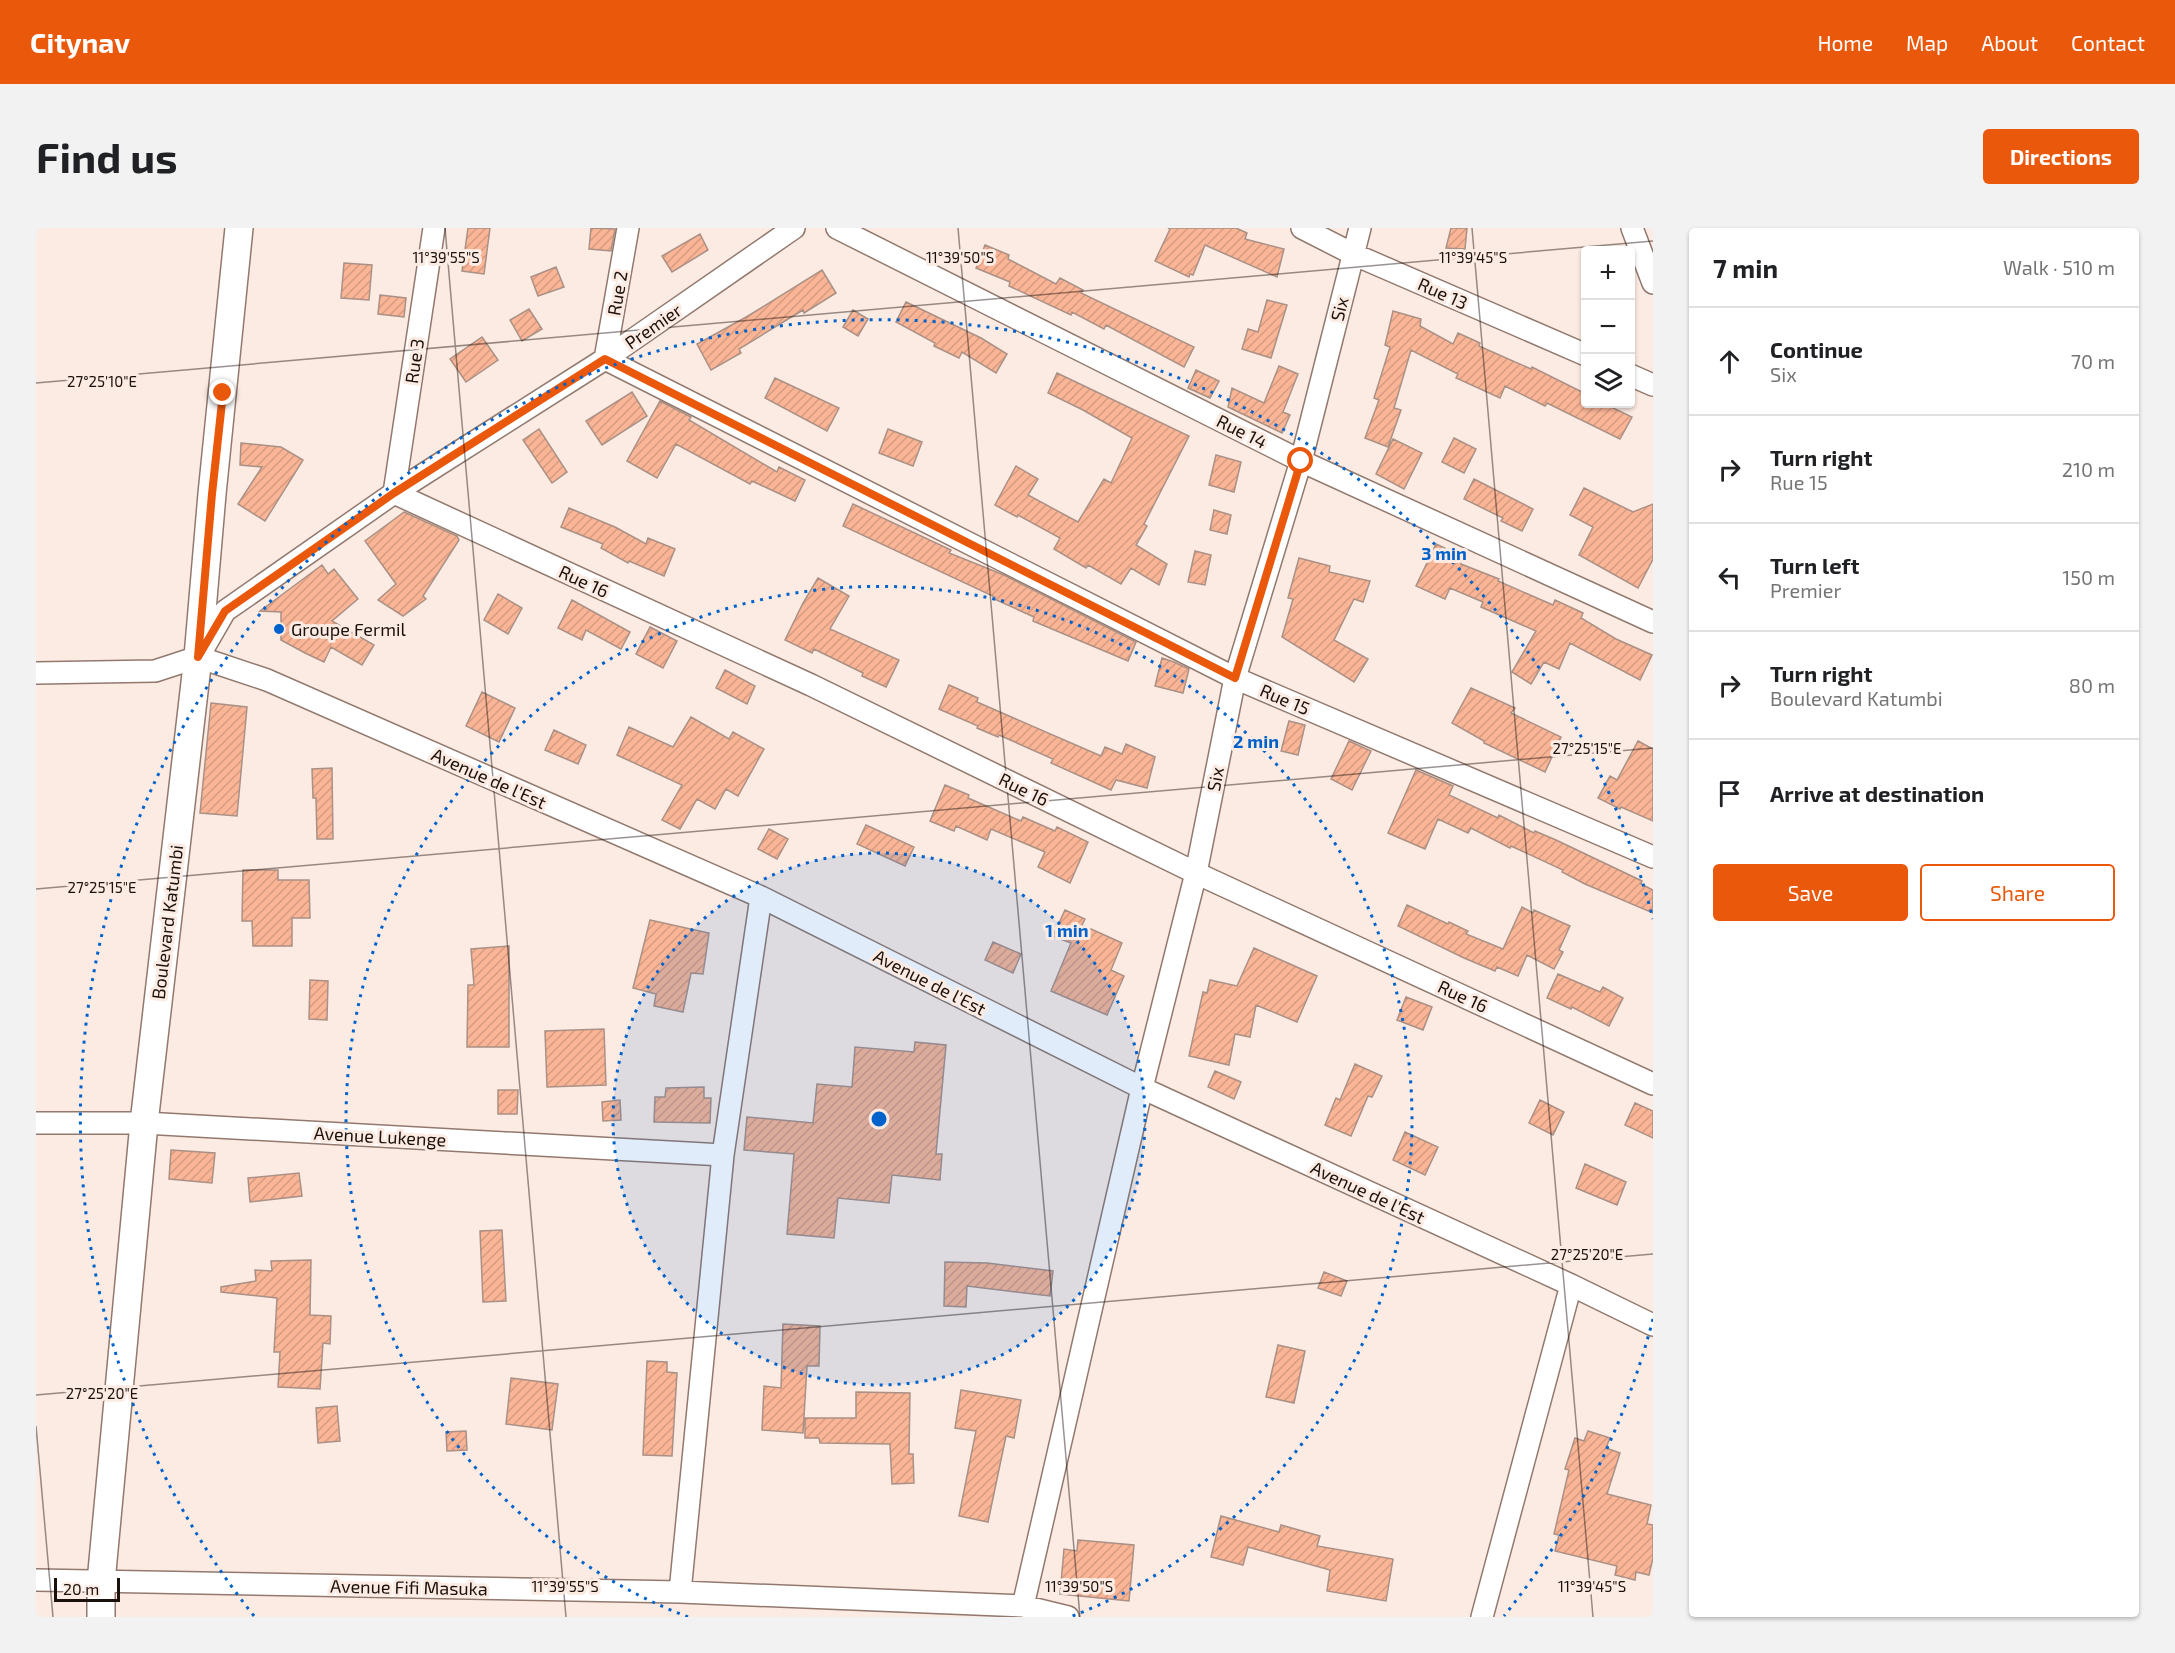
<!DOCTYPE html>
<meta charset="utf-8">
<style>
body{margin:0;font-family:"Exo 2",sans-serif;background:#f2f2f2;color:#202124}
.controls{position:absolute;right:18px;top:18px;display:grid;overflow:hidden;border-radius:6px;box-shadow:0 2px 4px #0004}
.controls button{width:54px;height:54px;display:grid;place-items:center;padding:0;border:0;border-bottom:2px solid #e0e0e0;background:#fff;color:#202124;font:30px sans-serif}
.scale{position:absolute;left:18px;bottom:15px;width:66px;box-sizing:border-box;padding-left:6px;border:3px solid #1a100c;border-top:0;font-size:16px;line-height:21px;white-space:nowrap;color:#1a100c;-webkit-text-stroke:4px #fcebe3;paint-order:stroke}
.stop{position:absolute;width:18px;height:18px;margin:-14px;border:4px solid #ea580c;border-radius:50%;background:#fff}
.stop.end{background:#ea580c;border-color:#fff;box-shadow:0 2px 6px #0008}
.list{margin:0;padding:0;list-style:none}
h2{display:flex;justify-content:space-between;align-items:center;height:78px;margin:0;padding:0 24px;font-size:26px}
h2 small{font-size:20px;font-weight:400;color:#757577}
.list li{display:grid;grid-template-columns:39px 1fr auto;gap:18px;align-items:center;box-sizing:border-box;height:108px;padding:0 24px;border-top:2px solid #e0e0e0}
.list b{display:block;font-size:22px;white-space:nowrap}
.list p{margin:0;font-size:20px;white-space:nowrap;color:#757577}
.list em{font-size:20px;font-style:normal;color:#757577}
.actions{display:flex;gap:12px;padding:18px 24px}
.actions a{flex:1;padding:14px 0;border:2px solid #ea580c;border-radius:6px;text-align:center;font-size:21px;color:#ea580c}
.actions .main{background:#ea580c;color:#fff}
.icon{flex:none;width:33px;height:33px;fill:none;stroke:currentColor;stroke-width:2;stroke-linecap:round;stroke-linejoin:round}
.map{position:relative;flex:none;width:1617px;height:1389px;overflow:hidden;border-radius:6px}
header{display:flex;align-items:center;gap:36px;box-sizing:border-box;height:84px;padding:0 30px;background:#ea580c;color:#fff}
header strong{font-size:28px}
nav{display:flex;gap:33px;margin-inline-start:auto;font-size:21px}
.intro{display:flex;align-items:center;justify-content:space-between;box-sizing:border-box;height:144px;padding:0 36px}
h1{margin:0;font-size:42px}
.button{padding:15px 27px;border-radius:6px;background:#ea580c;color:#fff;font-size:21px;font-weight:700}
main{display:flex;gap:36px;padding:0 36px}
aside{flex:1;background:#fff;border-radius:6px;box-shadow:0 2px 4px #0004}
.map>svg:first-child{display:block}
</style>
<header>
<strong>Citynav</strong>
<nav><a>Home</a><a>Map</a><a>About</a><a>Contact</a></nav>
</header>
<div class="intro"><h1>Find us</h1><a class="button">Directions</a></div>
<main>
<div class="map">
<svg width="1617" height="1389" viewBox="0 0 1617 1389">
<defs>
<pattern id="building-hatch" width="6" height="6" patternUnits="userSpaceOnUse" patternTransform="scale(1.5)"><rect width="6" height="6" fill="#fab596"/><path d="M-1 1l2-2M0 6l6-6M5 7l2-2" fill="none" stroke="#d69b80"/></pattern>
</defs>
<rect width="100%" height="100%" fill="#fcebe3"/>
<path fill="url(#building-hatch)" stroke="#aa9085" stroke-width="1.5" d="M432,0h22l-6,46 -22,-3z
M555,0l24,1 -4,22 -22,-2z
M1132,0h68l11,5 -2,6 39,10 -7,28 -72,-32 -12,30 -3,-1 -1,3 -34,-16 15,-32z
M1415,0h16l-2,21 -19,-1z
M664,6l8,16 -36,22 -10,-16z
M949,17l24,10 -1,4 48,25 4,-6 23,12 -2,3 113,54 -10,20 -78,-42 -2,4 -32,-17 -1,3 -62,-29 1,-4 -34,-14z
M308,35l28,2 -3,35 -28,-2z
M520,39l8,20 -26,9 -7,-19z
M786,42l14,23 -32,20 -1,-3 -64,39 2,4 -30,17 -14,-26 51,-28z
M344,67l26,3 -2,19 -26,-3z
M1231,72l20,5 -16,53 -29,-9 6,-20 10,3z
M870,74l75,36 26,16 -11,19 -34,-21 -3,6 -25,-12 1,-3 -39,-21z
M493,81l13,20 -20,12 -12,-21z
M817,82l15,9 -10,17 -15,-9z
M1357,83l28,8 -1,7 33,18 5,-11 22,10 -1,3 52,23 1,-2 54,27v10h19l27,13 -12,22 -73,-36 -2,3 -40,-20 -5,12 -44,-20 2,-4 -47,-24 -17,58 7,2 -13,37 -23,-9 14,-38 -5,-2 16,-51 -5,-2z
M446,109l16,23 -32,22 -16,-23z
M1243,138l19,8 -15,38 7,3 -8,18 -54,-26 4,-19 32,15z
M1160,142l23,11 -9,17 -22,-10z
M1021,145l132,63 -45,88 3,2 -11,19 31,19 -8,21 -28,-17 -10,16 -33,-19 -2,3 -32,-19 6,-11 -42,-23 -1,2 -22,-12 21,-39 22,13 -10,16 50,27 26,-43 7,4 21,-45 -49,-28 -35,-17z
M739,150l64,30 -12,23 -62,-33z
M596,164l15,24 -45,29 -16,-24z
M624,173l31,16 -2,3 88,52 2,-5 26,13 -10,21 -43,-20 -2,3 -74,-40 -19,34 -30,-17z
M503,201l28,43 -15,11 -29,-43z
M852,201l34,13 -9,24 -34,-13z
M1418,210l22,11 -12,24 -22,-11z
M1357,211l29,14 -18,36 -28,-15z
M205,215l40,4 22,13 -38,61 -27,-17 24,-37 -22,-2z
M1180,227l25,7 -7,30 -25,-7z
M1438,251l59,30 -11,22 -21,-10 2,-3 -39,-19z
M1548,260l49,24 20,-8v55l-15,29 -59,-33 14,-28 -23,-12z
M817,276l98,46 -2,3 55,22 132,67 -8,19 -95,-40 1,-4 -40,-18 1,-2 -152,-71z
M533,280l46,19 31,17 2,-6 27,11 -11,27 -35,-15 -1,2 -27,-15 2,-4 -42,-17z
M1178,282l17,5 -4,19 -17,-4z
M368,284l53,24 2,4 -36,56 3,3 -23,17 -25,-16 18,-16 -31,-43z
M1400,316l28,13 -3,7 38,15 -1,2 55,24 2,-5 28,13 -2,5 35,21 36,16 -12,25 -70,-37 -11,26 -15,-7 -13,22 -19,-12 24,-41 -55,-24 2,-5 -33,-14 -5,11 -29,-13z
M1159,323l16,4 -6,30 -17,-3z
M1263,330l31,8 -1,6 41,9 -7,21 -9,-3 -20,41 34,19 -14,23 -72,-45 11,-38 -5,-1z
M286,337l6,9 6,-5 24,30 -26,22 42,24 -12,20 -31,-18 -7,15 -19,-9 -24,-13v-28l-21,-1z
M782,350l31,18 -19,33 69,31 -13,27 -24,-11 1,-3 -49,-24 -2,4 -27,-13 18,-37z
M462,366l24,14 -14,26 -24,-14z
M536,372l58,32 -9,17 -35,-19 -4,10 -24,-12z
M614,399l27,14 -14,27 -27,-14z
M1126,430l12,4 15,7 -6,24 -28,-7z
M689,442l30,16 -8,18 -31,-16z
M913,457l29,13 -1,4 124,54 4,-9 17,7 4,-10 29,13 -8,31 -31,-8 -5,10 -60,-27 2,-4 -54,-24 -1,2 -21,-9 1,-2 -39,-17z
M1435,460l44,20 -4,5 50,24 -16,35 -61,-29v-2l-32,-18z
M446,464l33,16 -16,34 -33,-16z
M175,475l36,4 -10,109 -37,-3z
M655,489l38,22 4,-7 31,17 -26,47 -12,-7 -11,20 -18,-10 -17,30 -18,-9 20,-35 -65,-30 12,-28 44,20z
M1253,493l16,4 -7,30 -17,-4z
M518,502l32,15 -8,19 -33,-14z
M1313,513l22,10 -19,39 -21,-11z
M1602,513l15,8v72l-32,-14 -1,2 -22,-11 12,-22 7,4z
M296,540l1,71h-16l-1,-41h-3l-1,-29z
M1380,542l37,16 -4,9 49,23 1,-3 35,18 1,-2 21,9 86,41 -1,3 12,6v23l-68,-29 -23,-12 1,-2 -52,-24 -1,2 -39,-20 -3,5 -30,-14 -13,30 -37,-16z
M909,557l24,10 -1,3 53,23 2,-4 32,14 2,-4 31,15 -18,41 -32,-16 7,-15 -54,-23 -4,11 -31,-14 -2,5 -24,-10z
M830,597l48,22 -9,19 -48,-22z
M733,601l19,10 -11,20 -19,-10z
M207,642h35v10h31l1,38h-18v28h-39l-1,-25h-10z
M1371,677l41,19 1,-2 19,9 -2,3 37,15 19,-42 11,6 1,-3 36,16 -11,24 4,2 -9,17 -27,-14 -9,21 -21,-9 -2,4 -31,-13 -66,-32z
M1029,682l20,9 -3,6 40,18 -11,27 13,6 -17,39 -56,-24 20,-48 -18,-7z
M614,692l59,13 -6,41 -12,-1 -8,39 -29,-6 2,-12 -23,-6z
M957,714l28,12 -8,19 -28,-13z
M473,718v101h-42l1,-62h6l-3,-36z
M1218,720l63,28 -20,46 -41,-17 -6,32 -15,-3 -6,31 -40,-9 14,-64 4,1 3,-13 27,6z
M1522,746l42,18 3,-5 20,11 -14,28 -37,-19 -1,2 -24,-11z
M274,752l18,1 -1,39 -18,-1z
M1370,769l26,10 -9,23 -26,-10z
M568,801l2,56 -59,2 -2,-56z
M879,814l31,3 -10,109h6l-2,26 -48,-5 -3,28 -51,-5 -4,40 -47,-4 7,-80 -50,-4 3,-33 66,6 4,-39 35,3 3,-40 59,5z
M1319,836l27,12 -10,21 -4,-1 -17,40 -26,-11 11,-27 4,2z
M1179,843l26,11 -7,17 -26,-12z
M668,859v11h7l-1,25 -56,-1 1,-25h10l1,-9z
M462,862h20l-1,24h-19z
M584,872l1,20 -18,1 -1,-19z
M1504,872l24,12 -11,23 -24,-12z
M1599,875l18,8v27l-28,-13z
M1369,904l33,15 -13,28 -32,-15z
M135,922l44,3 -3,30 -43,-4z
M1549,936l41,18 -9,23 -41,-17z
M263,945l3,23 -52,6 -2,-24z
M466,1002l4,71 -23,1 -3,-71z
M275,1032l-1,55 21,1 -1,28 -7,-1 -3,46 -42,-2 2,-35h-6l3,-54 -56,-6v-5l35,-6 -1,-11 17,1 -1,-10z
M909,1034l42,1 66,8 -3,25 -83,-10 -1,21 -22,-1z
M1288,1044l23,9 -6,15 -23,-8z
M747,1096l37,2 -1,40h-12l-4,67 -41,-3 2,-44 17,2z
M1242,1117l27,6 -11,52 -28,-6z
M611,1133l20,1v10l10,1 -5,83 -29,-1z
M475,1150l47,6 -6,46 -46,-6z
M925,1162l60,10 -7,38 -8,-2 -18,86 -29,-6 17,-85 -21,-3z
M820,1164l54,1 -1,61h4l1,29 -22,1 -2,-40 -70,-1 -1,-5h-14v-20h51z
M301,1178l3,35 -22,2 -2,-35z
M430,1203l1,19 -20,1 -1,-19z
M1552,1203l22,7 -4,10 14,5 -13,41 44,11 -4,19 6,1v33l-4,17 -13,-3 -1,8 -20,-5 2,-9 -62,-15 4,-16 -5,-1 15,-64 -4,-1 10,-31 9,3z
M1185,1288l58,16 2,-7 39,11 -3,10 76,13 -7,42 -59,-10 3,-21 -82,-23 -5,18 -32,-8z
M1042,1312l56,5 -5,56 -69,-7 4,-45 13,2z"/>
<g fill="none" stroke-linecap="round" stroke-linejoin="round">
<defs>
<path id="minor" d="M398,0l-40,265 417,192 385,188 457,211
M592,0l-23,131 630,319 418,179
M801,0l464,233 352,161
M1266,0l51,26 233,101
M1596,0l21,55
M1594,147l23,10
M163,428l26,-45 169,-118 211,-134 189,-131
M162,429l69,23 494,217 381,191 429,197 82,40
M0,445l119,-2 43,-14
M0,895h108l579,32
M0,1352l644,12 343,14 45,11
M644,1364l43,-437 38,-258
M987,1378l119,-518 54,-215 39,-195 66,-217 59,-233
M1446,1389l89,-332"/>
<path id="tertiary" d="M65,1389v-35l43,-459 54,-466 14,-163 27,-266"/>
</defs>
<use href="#minor" stroke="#92796e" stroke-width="24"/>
<use href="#tertiary" stroke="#92796e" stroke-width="30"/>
<use href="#minor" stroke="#fff" stroke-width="21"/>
<use href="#tertiary" stroke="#fff" stroke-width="27"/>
</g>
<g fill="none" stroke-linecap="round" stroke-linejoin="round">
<path stroke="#ea580c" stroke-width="8" d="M187,165l-11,101 -14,163 27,-46 169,-118 211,-134 630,319 66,-217"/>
</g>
<path fill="none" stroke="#1a100c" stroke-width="1.5" stroke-opacity="0.45" d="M409,0l121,1389M922,0l122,1389M1436,0l121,1389M0,155l1617,-142M0,661l1617,-141M0,1167l1617,-141M0,1198l17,191"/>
<circle cx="843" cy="891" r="266" fill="#0062ca" fill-opacity=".12"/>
<g fill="none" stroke="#0062ca" stroke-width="3" stroke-dasharray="3 6">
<circle cx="843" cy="891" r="266"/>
<path d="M652 1389A533 533 0 1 1 1034 1389"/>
<path d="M1617 1091A799 799 0 0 1 1468 1388M218 1388A799 799 0 1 1 1617 691"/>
</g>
<circle fill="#0062ca" stroke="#fcebe3" stroke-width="2" cx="243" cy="401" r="6"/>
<g text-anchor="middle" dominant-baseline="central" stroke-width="6" stroke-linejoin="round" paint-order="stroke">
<g font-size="18" fill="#1a100c" stroke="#fcebe3">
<text transform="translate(581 65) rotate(-80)">Rue 2</text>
<text transform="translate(1407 65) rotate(24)">Rue 13</text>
<text transform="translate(1303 81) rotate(-76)">Six</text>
<text transform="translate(617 98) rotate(-35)">Premier</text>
<text transform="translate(378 133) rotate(-82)">Rue 3</text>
<text transform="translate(1206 203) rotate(27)">Rue 14</text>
<text transform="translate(548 353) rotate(25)">Rue 16</text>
<text transform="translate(1249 471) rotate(23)">Rue 15</text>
<text transform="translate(453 550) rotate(24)">Avenue de l'Est</text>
<text transform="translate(1179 551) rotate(-79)">Six</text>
<text transform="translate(988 561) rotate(26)">Rue 16</text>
<text transform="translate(131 694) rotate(-83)">Boulevard Katumbi</text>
<text transform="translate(894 754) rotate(27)">Avenue de l'Est</text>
<text transform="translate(1427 768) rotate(25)">Rue 16</text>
<text transform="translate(344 908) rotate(3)">Avenue Lukenge</text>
<text transform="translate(1332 964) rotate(25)">Avenue de l'Est</text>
<text transform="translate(373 1359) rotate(1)">Avenue Fifi Masuka</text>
</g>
<g font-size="18" fill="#1a100c" stroke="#fcebe3" text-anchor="start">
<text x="255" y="401">Groupe Fermil</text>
</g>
</g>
<g font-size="15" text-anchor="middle" fill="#1a100c" stroke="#fcebe3" stroke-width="6" stroke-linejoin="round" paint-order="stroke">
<text x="410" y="35">11°39'55"S</text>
<text x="924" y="35">11°39'50"S</text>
<text x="1437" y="35">11°39'45"S</text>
<text x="66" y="159">27°25'10"E</text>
<text x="1551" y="526">27°25'15"E</text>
<text x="66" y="665">27°25'15"E</text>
<text x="1551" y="1032">27°25'20"E</text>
<text x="66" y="1171">27°25'20"E</text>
<text x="529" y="1364">11°39'55"S</text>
<text x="1043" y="1364">11°39'50"S</text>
<text x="1556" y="1364">11°39'45"S</text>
</g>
<circle cx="843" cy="891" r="9" fill="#0062ca" stroke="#fcebe3" stroke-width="3"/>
<g font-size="18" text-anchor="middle" font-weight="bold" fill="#0062ca" stroke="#fcebe3" stroke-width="6" stroke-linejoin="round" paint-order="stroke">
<text x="1408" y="332">3 min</text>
<text x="1220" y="520">2 min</text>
<text x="1031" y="709">1 min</text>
</g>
</svg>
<div class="controls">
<button>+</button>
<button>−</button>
<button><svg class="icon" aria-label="layers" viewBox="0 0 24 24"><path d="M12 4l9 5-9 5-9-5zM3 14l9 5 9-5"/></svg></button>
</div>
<div class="scale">20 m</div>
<div class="stop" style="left:1265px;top:233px"></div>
<div class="stop end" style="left:187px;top:165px"></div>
</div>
<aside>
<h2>7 min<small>Walk · 510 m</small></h2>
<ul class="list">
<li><svg class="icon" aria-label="ahead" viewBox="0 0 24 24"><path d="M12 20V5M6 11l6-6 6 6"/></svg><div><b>Continue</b><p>Six</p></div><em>70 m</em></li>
<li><svg class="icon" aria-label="right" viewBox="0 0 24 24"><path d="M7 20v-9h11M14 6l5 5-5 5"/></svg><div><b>Turn right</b><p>Rue 15</p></div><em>210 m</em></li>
<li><svg class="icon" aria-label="left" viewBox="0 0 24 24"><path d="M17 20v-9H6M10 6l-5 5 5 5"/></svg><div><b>Turn left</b><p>Premier</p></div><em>150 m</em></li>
<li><svg class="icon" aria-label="right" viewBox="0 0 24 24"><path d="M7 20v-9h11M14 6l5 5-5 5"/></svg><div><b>Turn right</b><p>Boulevard Katumbi</p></div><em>80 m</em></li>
<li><svg class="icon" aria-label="arrive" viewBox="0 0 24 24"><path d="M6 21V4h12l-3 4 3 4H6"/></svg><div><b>Arrive at destination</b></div></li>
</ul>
<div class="actions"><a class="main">Save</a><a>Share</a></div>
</aside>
</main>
